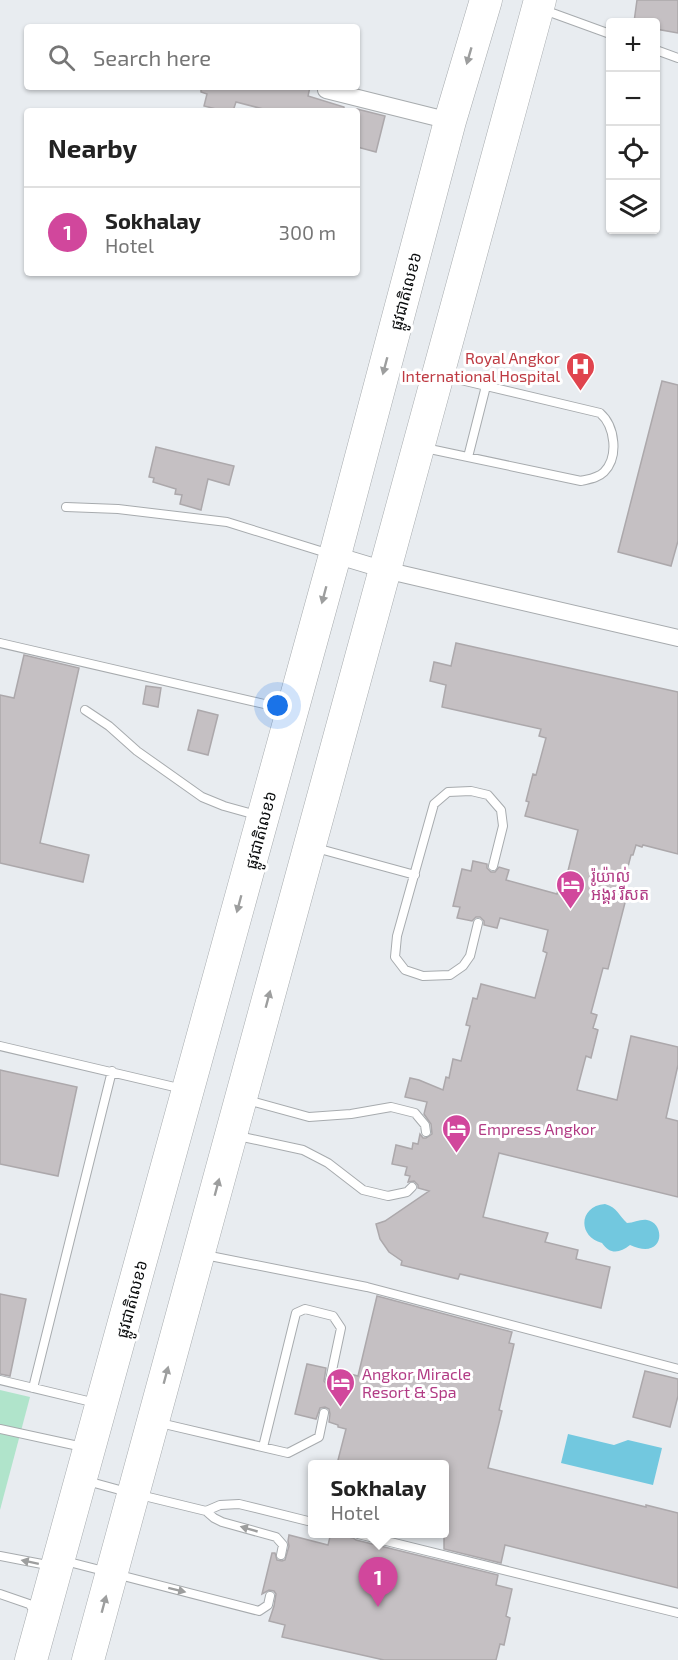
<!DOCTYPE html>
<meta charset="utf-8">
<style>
body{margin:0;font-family:"Exo 2","Noto Sans Khmer",sans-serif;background:#f6f6f6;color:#222}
.controls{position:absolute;right:18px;top:18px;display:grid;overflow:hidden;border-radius:6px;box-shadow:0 2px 4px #0004}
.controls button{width:54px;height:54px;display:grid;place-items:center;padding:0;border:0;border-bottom:2px solid #e0e0e0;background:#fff;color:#222;font:30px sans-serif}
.you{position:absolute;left:278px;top:706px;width:21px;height:21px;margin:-15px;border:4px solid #fff;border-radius:50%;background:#1a73e8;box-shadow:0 0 0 9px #1a73e833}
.badge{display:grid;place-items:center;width:39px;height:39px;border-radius:50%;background:#0f766e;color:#fff;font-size:20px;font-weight:700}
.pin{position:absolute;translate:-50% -50px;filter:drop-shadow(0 2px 3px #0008)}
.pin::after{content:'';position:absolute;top:32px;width:21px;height:18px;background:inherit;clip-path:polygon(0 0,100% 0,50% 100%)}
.popup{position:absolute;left:308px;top:1460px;width:141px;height:78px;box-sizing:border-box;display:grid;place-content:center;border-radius:6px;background:#fff;filter:drop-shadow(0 2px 4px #0005);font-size:20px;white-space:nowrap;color:#767676}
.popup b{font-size:22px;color:#222}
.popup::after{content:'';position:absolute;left:50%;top:100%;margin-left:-12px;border:12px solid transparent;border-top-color:#fff}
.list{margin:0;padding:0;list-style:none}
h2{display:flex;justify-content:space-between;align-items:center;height:78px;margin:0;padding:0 24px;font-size:26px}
h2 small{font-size:20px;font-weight:400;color:#767676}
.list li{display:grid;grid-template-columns:39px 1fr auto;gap:18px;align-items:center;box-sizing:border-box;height:90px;padding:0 24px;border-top:2px solid #e0e0e0}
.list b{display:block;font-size:22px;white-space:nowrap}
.list p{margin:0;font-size:20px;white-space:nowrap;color:#767676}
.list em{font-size:20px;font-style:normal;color:#767676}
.icon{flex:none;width:33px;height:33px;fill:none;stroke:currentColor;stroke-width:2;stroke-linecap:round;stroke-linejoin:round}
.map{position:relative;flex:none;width:678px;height:1660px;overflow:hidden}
.search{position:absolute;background:#fff;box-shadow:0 2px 4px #0004;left:24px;top:24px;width:336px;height:66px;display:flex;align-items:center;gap:15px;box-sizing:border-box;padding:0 21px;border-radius:6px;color:#767676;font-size:22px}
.panel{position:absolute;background:#fff;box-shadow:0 2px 4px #0004;left:24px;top:108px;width:336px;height:168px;border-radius:6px}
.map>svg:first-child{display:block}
</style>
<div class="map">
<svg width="678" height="1660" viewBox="0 0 678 1660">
<rect width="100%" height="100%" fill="#e8ecf0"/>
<path fill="#b0e4cb" d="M0,1390l30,7 -30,113z"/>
<path fill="#72c8df" d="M605,1204c12,3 14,12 22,19 7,0 13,-4 20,-3 19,3 18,41 -17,25 -10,8 -20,10 -28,-2 -25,-7 -23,-37 3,-39z
M568,1434l46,11 14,-5 34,8 -9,37 -92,-22z"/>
<path fill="#c5c0c3" stroke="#aca8ab" stroke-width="1.5" d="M637,0h41v33l-22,-4v-7h-22z
M201,87h109l-2,9 36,11v4h-73l-35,-9 -3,9h-9l-20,-5 3,-12 -6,-2z
M357,109l28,7 -9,36 -19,-5z
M662,381l16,4v156l-7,25 -53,-14z
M156,447l78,19 -5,19 -21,-6 -7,31 -21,-6 2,-9 -7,-1 1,-5 -23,-7 1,-4 -5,-1z
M456,643l222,49v162l-35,-9 -1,2 -6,-2 -3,10h-2l-9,35 6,1 -20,78 -5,-1 -12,45 6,2 -4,13 5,2 -7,28 -5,-2 -9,34 40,10 14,-64 47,11v18l-12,53 12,3v76l-179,-44 -16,64 65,16 -3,9 33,8 -2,9 34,8 -9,41 -141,-34 -2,5 -57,-14 1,-4 -13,-9 -9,-13 -4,-15 9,-3 44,-30 -11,-3v-3l-4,-4 -6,1 2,-6 -5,-1 2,-8 -15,-3 4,-19 16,4 1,-6 5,1 2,-10 3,4h3l6,-4 -1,-10 -7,-10 3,-12 -22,-5 5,-19 9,2 24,10 3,-13 3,1 4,-19 8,2 9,-35 -4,-1 7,-27 4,1 4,-15 54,14 12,-45 -4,-2 5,-21 -48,-12 -3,10 -13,-3v-4l-4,-4h-4l-4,4 -15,-3 3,-11 -7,-1 9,-37 9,2 2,-10 14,3v4l4,4h4l4,-5 10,3 -3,10 51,14 5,-20 5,1 11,-45 -53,-14 4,-14 -3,-1 7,-27 3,1 10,-37 -7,-2 2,-7 -99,-22 4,-22 -16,-4 4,-19 17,4z
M24,655l55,13 -39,175 49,12 -6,27 -83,-19v-168l14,3z
M146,686l15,2 -3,19 -15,-3z
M198,710l20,5 -10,40 -20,-5z
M0,1070l77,17 -19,89 -58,-12z
M0,1294l26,5 -16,77 -10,-2z
M377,1296l135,36 -3,11 5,1 -15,66 3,1 -14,57 158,39v-2l32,8v75l-173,-43 -4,18 -57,-14v-85h-107l9,-35 -8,-2v-2l-9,-3 1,-8 -1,-5 -4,-2 -5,1 -4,11 -21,-5 12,-50 19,4 -2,13 4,5 7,-2 3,-13 20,5z
M645,1371l33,8v17l-8,31 -37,-10z
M331,1533l22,5 3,2 142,35 -2,10 16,4 -6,27 4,2 -6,27 -4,-1 -4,16h-112l-102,-23 3,-12 -16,-4 5,-15 2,-12 -2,-3 -5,-1 -7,4 10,-41h3l2,7 5,1 3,-1 4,-14 -1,-5 1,-6 39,10z"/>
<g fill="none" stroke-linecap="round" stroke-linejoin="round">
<defs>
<path id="lane" d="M544,10l66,24
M656,50l22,8
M425,448l156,33c8,-2 17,-3 23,-9 15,-15 11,-46 -4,-59l-156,-37
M468,457l18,-71
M66,507l52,2 109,13 103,32
M0,643l286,66
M85,710l24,16 28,25 65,46 22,9 32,9
M316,848l99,27
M478,923l-8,33 -7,10 -13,9 -27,1 -18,-6 -10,-13 2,-21 37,-132 14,-12 23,-1 17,4 13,15 2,16 -10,40
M0,1046l183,43
M247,1100l62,17 42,-3 40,-7 24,6 10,12 1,7
M238,1136l65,14 25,13 35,27 25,6 19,-4 5,-5
M205,1255l162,32 311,82
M0,1380l96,23
M33,1388l79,-317
M160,1423l128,30 31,-16 5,-24
M0,1429l83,18
M263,1447l33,-134 9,-4 28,7 8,12 -11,52
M87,1481l40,11
M140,1495l66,16 8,7 8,4 54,15 7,8 -2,10
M206,1511l14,-6 19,-1 73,18
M358,1534l320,79
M0,1556l42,8 7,-2
M65,1561l194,50 9,-6 2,-9
M0,1594l29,10 7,8"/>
<path id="street" d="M326,90l124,31
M335,555l50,15 293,68"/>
<path id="highway" d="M31,1660l304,-1105 115,-434 36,-121
M88,1660l452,-1660"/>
</defs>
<use href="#lane" stroke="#a7abae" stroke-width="10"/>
<use href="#street" stroke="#a7abae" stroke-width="18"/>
<use href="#highway" stroke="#a7abae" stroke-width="33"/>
<use href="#lane" stroke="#fff" stroke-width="8"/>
<use href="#street" stroke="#fff" stroke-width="16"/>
<use href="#highway" stroke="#fff" stroke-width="32"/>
</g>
<defs><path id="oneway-solid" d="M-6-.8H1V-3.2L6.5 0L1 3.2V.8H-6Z" transform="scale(1.5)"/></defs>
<g fill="#9d9e9e">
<use href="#oneway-solid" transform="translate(469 56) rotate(106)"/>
<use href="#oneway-solid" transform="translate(385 366) rotate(105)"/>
<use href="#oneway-solid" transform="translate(324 595) rotate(105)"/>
<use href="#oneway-solid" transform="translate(239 904) rotate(105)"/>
<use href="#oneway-solid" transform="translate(268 999) rotate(-75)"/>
<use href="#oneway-solid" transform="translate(217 1187) rotate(-75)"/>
<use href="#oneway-solid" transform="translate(166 1375) rotate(-75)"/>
<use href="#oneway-solid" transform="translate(249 1529) rotate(-164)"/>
<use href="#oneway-solid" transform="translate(30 1562) rotate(-168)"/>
<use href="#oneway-solid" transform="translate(177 1590) rotate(14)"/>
<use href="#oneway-solid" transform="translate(104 1604) rotate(-75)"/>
</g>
<defs>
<symbol id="hospital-pin" viewBox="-11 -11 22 30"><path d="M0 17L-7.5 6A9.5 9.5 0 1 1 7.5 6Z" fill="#e0444e" stroke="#fff"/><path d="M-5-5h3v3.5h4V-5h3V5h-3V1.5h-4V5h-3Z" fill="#fff"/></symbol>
<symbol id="hotel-pin" viewBox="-11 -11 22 30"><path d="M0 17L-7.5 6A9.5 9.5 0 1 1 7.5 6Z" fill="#d1479c" stroke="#fff"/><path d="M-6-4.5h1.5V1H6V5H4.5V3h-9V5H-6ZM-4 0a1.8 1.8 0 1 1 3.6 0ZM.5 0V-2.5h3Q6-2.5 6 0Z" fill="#fff"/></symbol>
</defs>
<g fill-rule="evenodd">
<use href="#hospital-pin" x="564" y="350" width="33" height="45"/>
<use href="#hotel-pin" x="554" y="868" width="33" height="45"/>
<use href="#hotel-pin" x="440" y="1112" width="33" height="45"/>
<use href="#hotel-pin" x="324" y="1366" width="33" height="45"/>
</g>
<g text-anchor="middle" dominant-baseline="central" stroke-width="6" stroke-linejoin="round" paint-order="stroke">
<g font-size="16" fill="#0a0c0d" stroke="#fff">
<text transform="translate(405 291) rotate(-75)">ផ្លូវជាតិលេខ៦</text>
<text transform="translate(260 830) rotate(-75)">ផ្លូវជាតិលេខ៦</text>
<text transform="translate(131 1299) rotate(-75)">ផ្លូវជាតិលេខ៦</text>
</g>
<g font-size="16" fill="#be3a42" stroke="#fff" text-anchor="end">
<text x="560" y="357">Royal Angkor<tspan x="560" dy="18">International Hospital</tspan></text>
</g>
<g font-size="16" fill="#b23c85" stroke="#fff" text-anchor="start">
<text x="591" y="875">រ៉ូយ៉ាល់<tspan x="591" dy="18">អង្គរ រីសត</tspan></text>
<text x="478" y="1128">Empress Angkor</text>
<text x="362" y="1373">Angkor Miracle<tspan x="362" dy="18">Resort &amp; Spa</tspan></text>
</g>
</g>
</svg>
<div class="controls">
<button>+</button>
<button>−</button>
<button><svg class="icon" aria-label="locate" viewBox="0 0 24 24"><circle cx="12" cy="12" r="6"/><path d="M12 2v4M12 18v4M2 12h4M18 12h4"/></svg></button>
<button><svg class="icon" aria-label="layers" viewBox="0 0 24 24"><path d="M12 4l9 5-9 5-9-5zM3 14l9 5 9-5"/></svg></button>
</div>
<div class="you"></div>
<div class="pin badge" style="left:378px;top:1607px;background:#d1479c">1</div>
<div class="popup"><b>Sokhalay</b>Hotel</div>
<div class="search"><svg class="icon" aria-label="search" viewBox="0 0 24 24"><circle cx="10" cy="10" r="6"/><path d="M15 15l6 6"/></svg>Search here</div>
<section class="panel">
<h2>Nearby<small></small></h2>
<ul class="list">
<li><span class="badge" style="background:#d1479c">1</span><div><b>Sokhalay</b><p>Hotel</p></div><em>300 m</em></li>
</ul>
</section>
</div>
